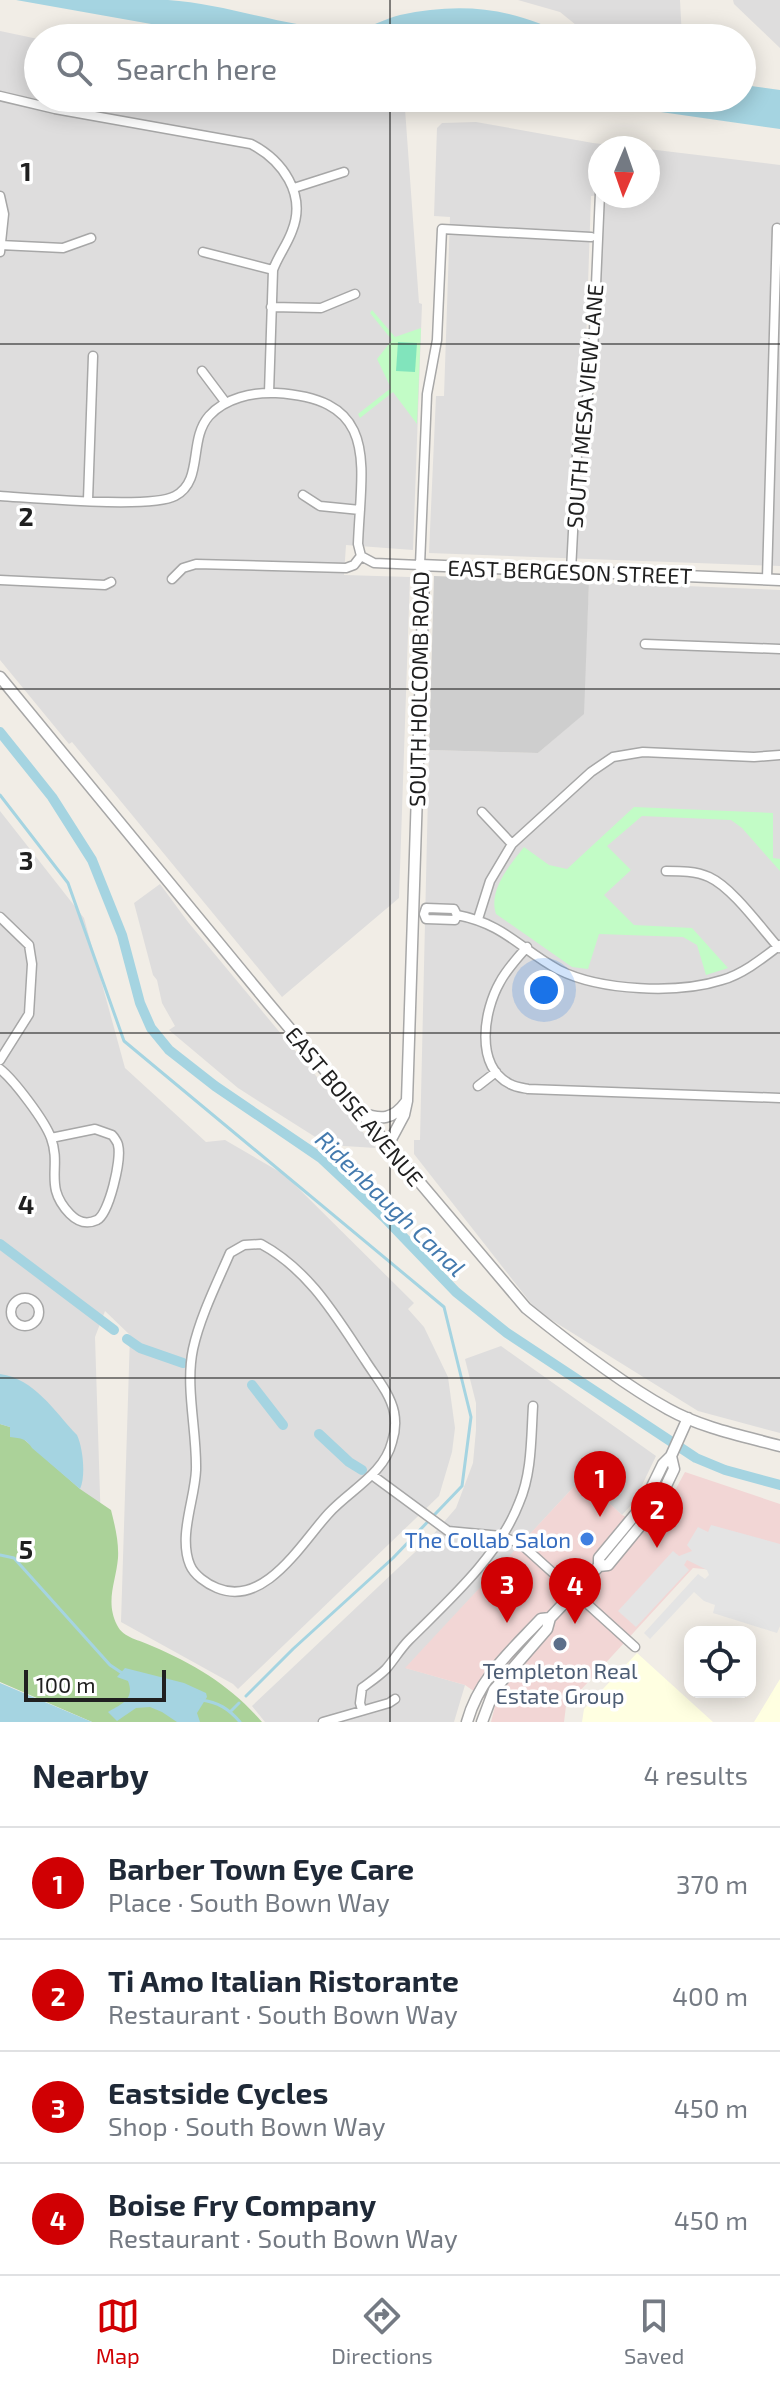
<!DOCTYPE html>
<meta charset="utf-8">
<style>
body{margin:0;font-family:"Exo 2",sans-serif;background:#f2f2f3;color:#1f2937}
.controls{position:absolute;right:24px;bottom:24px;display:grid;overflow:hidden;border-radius:16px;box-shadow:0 4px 20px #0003}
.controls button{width:72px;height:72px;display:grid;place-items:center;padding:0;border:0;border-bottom:2px solid #e0e1e3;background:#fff;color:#1f2937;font:40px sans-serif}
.compass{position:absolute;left:588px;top:136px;width:72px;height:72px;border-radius:50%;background:#fff;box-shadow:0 4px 20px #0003;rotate:182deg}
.scale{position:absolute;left:24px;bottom:20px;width:142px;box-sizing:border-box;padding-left:8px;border:4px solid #202020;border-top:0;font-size:22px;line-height:28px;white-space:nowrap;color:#202020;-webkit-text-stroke:6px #fff;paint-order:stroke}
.you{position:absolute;left:544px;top:990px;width:28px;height:28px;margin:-20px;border:6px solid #fff;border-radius:50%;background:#1a73e8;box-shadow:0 0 0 12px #1a73e833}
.badge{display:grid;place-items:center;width:52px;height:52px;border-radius:50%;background:#d00003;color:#fff;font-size:26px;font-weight:700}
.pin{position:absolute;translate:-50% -66px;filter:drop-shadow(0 2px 4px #0008)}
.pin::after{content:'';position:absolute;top:42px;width:28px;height:24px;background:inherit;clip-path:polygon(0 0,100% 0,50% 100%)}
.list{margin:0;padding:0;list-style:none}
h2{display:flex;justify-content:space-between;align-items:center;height:104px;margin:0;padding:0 32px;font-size:34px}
h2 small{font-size:26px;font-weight:400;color:#747a83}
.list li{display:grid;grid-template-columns:52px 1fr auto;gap:24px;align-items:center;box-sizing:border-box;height:112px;padding:0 32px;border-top:2px solid #e0e1e3}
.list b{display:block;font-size:30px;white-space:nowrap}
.list p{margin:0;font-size:26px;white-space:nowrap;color:#747a83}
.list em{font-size:26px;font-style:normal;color:#747a83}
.icon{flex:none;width:44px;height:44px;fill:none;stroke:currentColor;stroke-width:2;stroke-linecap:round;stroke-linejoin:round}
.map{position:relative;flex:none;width:780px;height:1722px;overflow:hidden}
.search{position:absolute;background:#fff;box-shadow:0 4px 20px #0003;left:24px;right:24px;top:24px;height:88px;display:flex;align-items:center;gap:20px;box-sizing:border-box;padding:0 28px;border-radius:44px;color:#747a83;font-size:30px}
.sheet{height:552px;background:#fff}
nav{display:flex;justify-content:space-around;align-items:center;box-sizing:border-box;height:112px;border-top:2px solid #e0e1e3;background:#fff;font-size:22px;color:#747a83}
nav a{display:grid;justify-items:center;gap:4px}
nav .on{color:#d00003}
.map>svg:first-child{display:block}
</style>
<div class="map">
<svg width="780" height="1722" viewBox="0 0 780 1722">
<rect width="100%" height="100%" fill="#f1ede6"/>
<path fill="#dedddd" d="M518,0h162l2,38h-90l-32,-26z
M733,0h47v48l-46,-44z
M0,31l38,8v59h304l63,11 14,194 3,1 -9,246 -67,-5 -2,30 66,2 -11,321 -117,99 -210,-255 -3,2 -69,-84z
M476,122l117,21 45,5h-38v47l-9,1 -7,207h8l5,-12 7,-195h44v-47l132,16v401l-351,-13 7,-157h8l6,-179 -16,-1 3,-88 5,-5z
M589,582l191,8v843l-82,-22 -161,-100 -123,-157v-14h6l9,-390 109,3 45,-39z
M0,811l84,107 41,150 81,74 19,-2 60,35 129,128 -6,6 16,18 24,50 7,51 -3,24 -13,44 -201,193 -5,-5 -112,-62 9,-287 -25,-24 -10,26 7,221 -102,-119z
M160,884l28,38 188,226 -48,-3 -90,-57 -69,-58 6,-4 -13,-23 -5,-23 -4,-5 -19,-72z
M501,1346l155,110 -22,46 -12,13 -40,-37 -176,190 59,17 -11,37h-189l-13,-16 179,-169 25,-29 17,-45 3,-33v-27l-11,-44z"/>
<path fill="#f2d6d5" d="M685,1472l95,32v72l-87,-8 -127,138 -2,16h-73l4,-16 -30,-21 -60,-17 177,-190 40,37 32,14z"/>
<path fill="#ffffe1" d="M637,1653l76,69h-131l2,-13z
M780,1679v43h-26z"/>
<path fill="#cecece" d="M434,576l155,6 -5,132 -46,39 -109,-3z"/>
<path fill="#abd299" d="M0,1424l10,3 70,62 31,21c4,16 8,32 7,48 -2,24 -13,43 -1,67 6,13 23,15 35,21 44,19 79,40 110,76h-170l-92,-40z"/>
<path fill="#c2fcc6" d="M372,310l23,27 26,-9 -4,96 -24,-32 -33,26 -2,-4 33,-26 -14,-29 15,-19 -22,-27z
M634,807l139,6v45l7,1v12l-38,-43 -11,-8 -89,-4 -35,30 24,24 -27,25 30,30 58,3 36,40 -22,7 -9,-30 -14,-8 -84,-3 -11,35 -16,-2 -76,-53c-8,-24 14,-49 28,-67l25,18 18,4z"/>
<path fill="#81e4bc" d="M398,342l19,1 -2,29 -19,-1z"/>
<path fill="#e4e4e4" d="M711,1525l69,19v82l-3,7 -64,-20 2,-8 -11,-4 -10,-9 -44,47 -6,-6 54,-59 7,5 4,-4 -2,-5 -20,-10 -3,5 5,5 -53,57 -18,-16 55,-60 6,5 13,-5 -5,-6 11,-18 10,5z"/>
<path fill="#a5d4e1" d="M16,0c50,0 102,0 152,0 60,4 119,28 180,30 17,1 35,-11 52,-15 61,-13 114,-8 170,23h-109l-14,-3 -17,3h-200z
M751,86l29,4v39l-217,-31h179v-9z
M0,1374c35,5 54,37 77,61 6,13 9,41 3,54l-48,-41c-5,-9 -11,-10 -22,-11v-10l-10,-3z
M125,1668l59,15 22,10 1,4 -10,16 3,9h-23l-15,-10 -12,-5 -14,1 -19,13 -9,-9c14,-8 27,-13 20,-31l-11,-4z
M0,1683l92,39h-92z"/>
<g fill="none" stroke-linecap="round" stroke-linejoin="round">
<path stroke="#a5d4e1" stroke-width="3" d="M0,795l68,88 56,158 320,266 27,110 -9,69 -69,72 -100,91 -47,47
M0,1555l14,3 96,107 12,8
M201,1700c17,2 28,9 39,22
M231,1711l8,-8"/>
<path stroke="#a5d4e1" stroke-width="10" d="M0,732l52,65 40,63 30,75 18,68 11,25 18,22 46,36 106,72 64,60 71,74 51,41 189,125 29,12 55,15
M0,1244l114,86
M127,1339l13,9 43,15
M252,1385l31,40
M319,1434l30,28 13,8"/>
<defs>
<path id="minor" d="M0,96l55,13 196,35c31,16 56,50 41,87 -5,14 -14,25 -19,39l-4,123
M294,188l50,-16
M0,196l4,18 -4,38
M0,245l63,3 28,-10
M203,252l70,18
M271,307l50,1 34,-14
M202,371l24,32
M303,495l17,11 40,4
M0,496c34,2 151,13 175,0 29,-15 13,-56 34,-80 16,-18 44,-24 67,-23 105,6 85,71 82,151l3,12 13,7 46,2 7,-171 10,-54 5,-111 149,8
M88,500l5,-144
M571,571l7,-137 14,-57 8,-184
M172,579l11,-11 13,-4 150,4 8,-3 7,-9
M767,579l10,-351
M0,580l105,5 6,-3
M645,644l135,5
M482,812l30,32
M666,871c14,0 30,0 43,6 24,11 52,51 70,71
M457,915l-2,5 -29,-1 -2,-5 2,-6 28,1 3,6c48,9 64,35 102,55 42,21 119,24 163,10 21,-6 41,-22 58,-35
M0,917l29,28 3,19 -3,50 -29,46
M478,919l12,-38 22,-37 79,-72 22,-15 30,-5 111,5 26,-2
M527,947c-10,11 -20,22 -27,35 -16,28 -26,83 10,102 5,3 13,4 18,5l252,9
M0,1069c14,11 45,52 51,69 11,30 -8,48 19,76 8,8 16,11 27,6 12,-6 25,-61 21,-75 0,-2 -4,-8 -6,-10l-17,-6 -44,9
M478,1086l18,-14
M261,1244c48,26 74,71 104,116 10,16 25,33 29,52 2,10 1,21 -2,30 -8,32 -42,48 -63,71 -27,29 -64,95 -112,75 -10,-4 -23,-13 -27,-23 -12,-29 5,-66 6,-95 1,-39 -11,-83 -3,-121 7,-32 24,-66 37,-96l14,-8z
M11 1312a14 14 0 1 1 28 0a14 14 0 1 1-28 0Z
M372,1475l76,56 53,5 20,8 114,103
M362,1710l-2,-7 2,-15c8,-6 17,-12 24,-19 8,-9 14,-20 23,-29 40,-40 89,-83 110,-137 13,-30 12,-65 14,-97
M323,1722l66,-19 6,-4"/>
<path id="tertiary" d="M0,677l269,327 257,304c42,34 95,75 142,101 34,19 75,27 112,37
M361,1113c20,7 32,7 45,-11
M388,1145l16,-30 3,-14 17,-524 -4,-12 360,15
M671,1456l3,13 -11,23 -13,22 -42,51 -9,1v-8l44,-53 20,-41 8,-8 17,-38
M467,1722c12,-44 44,-71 74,-103l9,-1
M482,1722l12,-32 53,-61 3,-11 49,-52"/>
</defs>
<use href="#minor" stroke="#a7a7a7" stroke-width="11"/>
<use href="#tertiary" stroke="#a7a7a7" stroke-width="13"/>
<use href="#minor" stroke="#fff" stroke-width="8"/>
<use href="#tertiary" stroke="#fff" stroke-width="10"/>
</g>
<path fill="none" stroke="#202020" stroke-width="2" stroke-opacity="0.55" d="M390,0v38M390,98v1624M0,344h780M0,689h780M0,1033h780M0,1378h780"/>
<circle fill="#3f7fe0" stroke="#fff" stroke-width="3" cx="587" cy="1539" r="8"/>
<circle fill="#5c6f8a" stroke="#fff" stroke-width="3" cx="560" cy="1644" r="8"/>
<g text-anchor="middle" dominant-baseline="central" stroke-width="7" stroke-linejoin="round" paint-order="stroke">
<g font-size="22" fill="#202020" stroke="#fff">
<text transform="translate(584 406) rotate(-85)">SOUTH MESA VIEW LANE</text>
<text transform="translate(570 571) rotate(2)">EAST BERGESON STREET</text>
<text transform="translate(418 689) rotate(-89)">SOUTH HOLCOMB ROAD</text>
<text transform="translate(355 1106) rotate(50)">EAST BOISE AVENUE</text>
</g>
<g font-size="22" fill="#366cbe" stroke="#fff" text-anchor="end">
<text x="571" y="1539">The Collab Salon</text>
</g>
<g font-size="22" fill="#4e5e75" stroke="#fff">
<text x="560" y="1670">Templeton Real<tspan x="560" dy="25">Estate Group</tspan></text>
</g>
<g font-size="24" font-style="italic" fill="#447aae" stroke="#fff">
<text transform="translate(391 1203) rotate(44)">Ridenbaugh Canal</text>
</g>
</g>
<g font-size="26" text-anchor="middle" font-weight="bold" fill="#202020" stroke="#fff" stroke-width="7" stroke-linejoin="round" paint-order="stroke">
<text x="26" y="181">1</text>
<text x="26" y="526">2</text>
<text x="26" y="870">3</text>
<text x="26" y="1214">4</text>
<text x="26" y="1559">5</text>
</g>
</svg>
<div class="controls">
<button><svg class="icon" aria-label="locate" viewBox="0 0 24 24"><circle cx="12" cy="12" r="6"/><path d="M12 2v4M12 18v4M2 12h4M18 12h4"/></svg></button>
</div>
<svg class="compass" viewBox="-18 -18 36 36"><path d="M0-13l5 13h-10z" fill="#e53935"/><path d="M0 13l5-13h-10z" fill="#747a83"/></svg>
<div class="scale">100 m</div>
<div class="you"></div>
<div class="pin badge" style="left:600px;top:1517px">1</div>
<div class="pin badge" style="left:657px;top:1548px">2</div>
<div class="pin badge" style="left:507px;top:1623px">3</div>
<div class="pin badge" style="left:575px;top:1624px">4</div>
<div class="search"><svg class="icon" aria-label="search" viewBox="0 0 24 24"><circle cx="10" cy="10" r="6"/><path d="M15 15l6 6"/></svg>Search here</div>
</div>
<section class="sheet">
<h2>Nearby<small>4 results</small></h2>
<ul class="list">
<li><span class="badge">1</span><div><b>Barber Town Eye Care</b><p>Place · South Bown Way</p></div><em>370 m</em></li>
<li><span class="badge">2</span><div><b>Ti Amo Italian Ristorante</b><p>Restaurant · South Bown Way</p></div><em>400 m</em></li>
<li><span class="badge">3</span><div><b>Eastside Cycles</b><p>Shop · South Bown Way</p></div><em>450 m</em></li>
<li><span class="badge">4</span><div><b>Boise Fry Company</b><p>Restaurant · South Bown Way</p></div><em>450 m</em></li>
</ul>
</section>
<nav>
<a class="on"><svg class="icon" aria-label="map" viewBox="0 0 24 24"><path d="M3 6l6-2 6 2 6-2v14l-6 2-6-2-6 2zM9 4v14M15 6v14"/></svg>Map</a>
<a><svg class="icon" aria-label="directions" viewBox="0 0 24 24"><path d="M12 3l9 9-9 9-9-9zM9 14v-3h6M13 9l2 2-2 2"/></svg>Directions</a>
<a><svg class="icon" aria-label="saved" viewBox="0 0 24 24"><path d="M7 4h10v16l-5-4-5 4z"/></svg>Saved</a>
</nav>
